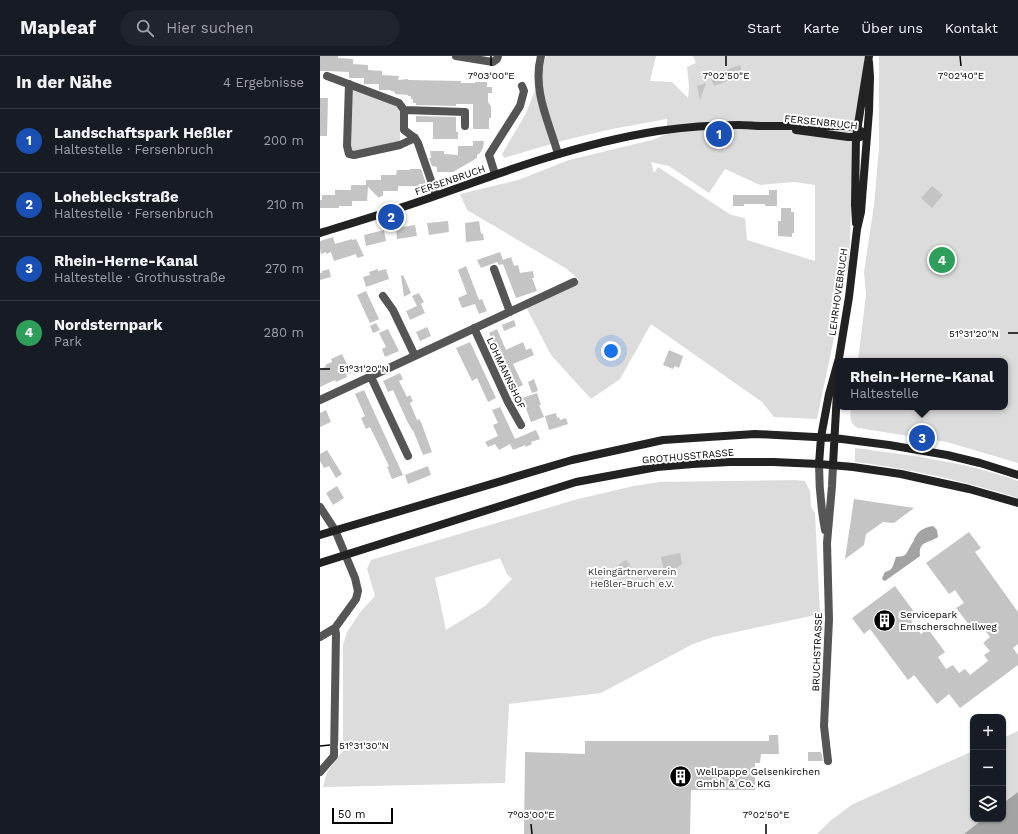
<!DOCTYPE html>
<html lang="de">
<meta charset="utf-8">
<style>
body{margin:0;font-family:"Work Sans",sans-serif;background:#20242c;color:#f1f3f6}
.controls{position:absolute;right:12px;bottom:12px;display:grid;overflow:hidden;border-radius:8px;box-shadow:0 1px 3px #0004}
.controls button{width:36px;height:36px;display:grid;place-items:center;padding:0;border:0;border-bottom:1px solid #363941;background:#171b24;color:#f1f3f6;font:20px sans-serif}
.scale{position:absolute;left:12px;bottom:10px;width:61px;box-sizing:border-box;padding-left:4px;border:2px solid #000;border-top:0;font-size:11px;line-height:14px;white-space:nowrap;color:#000;-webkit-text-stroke:3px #fff;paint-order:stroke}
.you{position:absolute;left:291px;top:295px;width:14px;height:14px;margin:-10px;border:3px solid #fff;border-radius:50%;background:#1a73e8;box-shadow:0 0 0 6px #1a73e833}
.badge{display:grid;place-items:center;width:26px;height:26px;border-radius:50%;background:#d93025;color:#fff;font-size:13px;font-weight:700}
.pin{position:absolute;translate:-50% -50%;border:2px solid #fff;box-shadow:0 1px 4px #0006}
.popup{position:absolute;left:516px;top:302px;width:172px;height:52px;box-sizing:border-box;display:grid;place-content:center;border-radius:8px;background:#171b24;filter:drop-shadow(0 1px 3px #0005);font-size:13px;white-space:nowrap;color:#9ea1a6}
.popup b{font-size:15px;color:#f1f3f6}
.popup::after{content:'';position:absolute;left:50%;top:100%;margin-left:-8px;border:8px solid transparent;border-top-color:#171b24}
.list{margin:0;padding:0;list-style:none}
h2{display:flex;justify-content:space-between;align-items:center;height:52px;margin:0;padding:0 16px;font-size:17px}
h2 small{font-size:13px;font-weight:400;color:#9ea1a6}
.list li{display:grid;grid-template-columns:26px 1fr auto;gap:12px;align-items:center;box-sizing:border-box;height:64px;padding:0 16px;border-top:1px solid #363941}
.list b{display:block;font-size:15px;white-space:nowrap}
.list p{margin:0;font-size:13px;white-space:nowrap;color:#9ea1a6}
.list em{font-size:13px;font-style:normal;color:#9ea1a6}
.icon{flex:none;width:22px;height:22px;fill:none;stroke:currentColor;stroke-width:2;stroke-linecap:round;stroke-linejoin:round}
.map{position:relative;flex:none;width:698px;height:778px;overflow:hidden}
header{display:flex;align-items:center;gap:24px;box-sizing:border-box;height:56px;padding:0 20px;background:#171b24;border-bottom:1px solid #363941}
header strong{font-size:19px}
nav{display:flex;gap:22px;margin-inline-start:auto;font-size:14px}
.search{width:280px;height:36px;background:#20242c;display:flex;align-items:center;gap:10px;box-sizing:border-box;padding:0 14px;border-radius:22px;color:#9ea1a6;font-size:15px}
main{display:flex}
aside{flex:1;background:#171b24}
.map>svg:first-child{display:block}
</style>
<header>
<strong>Mapleaf</strong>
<div class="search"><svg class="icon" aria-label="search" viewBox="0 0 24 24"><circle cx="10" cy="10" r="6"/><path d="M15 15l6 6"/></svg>Hier suchen</div>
<nav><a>Start</a><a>Karte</a><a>Über uns</a><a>Kontakt</a></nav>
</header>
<main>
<aside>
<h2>In der Nähe<small>4 Ergebnisse</small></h2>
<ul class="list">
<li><span class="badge" style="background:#1a4fb4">1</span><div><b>Landschaftspark Heßler</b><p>Haltestelle · Fersenbruch</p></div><em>200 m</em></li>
<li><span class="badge" style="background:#1a4fb4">2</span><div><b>Lohebleckstraße</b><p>Haltestelle · Fersenbruch</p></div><em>210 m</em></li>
<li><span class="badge" style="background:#1a4fb4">3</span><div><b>Rhein-Herne-Kanal</b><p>Haltestelle · Grothusstraße</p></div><em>270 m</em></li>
<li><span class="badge" style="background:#2e9e5b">4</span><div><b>Nordsternpark</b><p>Park</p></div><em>280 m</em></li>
</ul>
</aside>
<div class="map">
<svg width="698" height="778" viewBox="0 0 698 778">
<rect width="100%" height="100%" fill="#fff"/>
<path fill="#dcdcdc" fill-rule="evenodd" d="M226,0h110l-6,25 22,1 16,16 1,-11 -2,-20 9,-4 -3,-7h172l-12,93 -4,120 -8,9 -6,55 -18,86 -43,-2 -12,-15 -111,-78 -31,55 -29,20 -40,-44 -25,-48 53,-27 -12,-11 -100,-59 -7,-16 58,-14 51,-20 83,-20 15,-6v-15l-55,10 -47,11 -61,18 -2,-4 24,-41 13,-33zM331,106l18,4 40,27 16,-24 35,16 35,-3 20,3v76l-68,-21 -2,-22 -14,-3 -73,-48 -4,6z
M559,0h139v407l-71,-21 -89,-14c-9,-4 -8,-13 -7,-21h154v-46h-147l8,-67 -2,-22 10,-67 5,-58z
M33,32l44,17 3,5v31l-3,2 -43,11 -4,-3v-57z
M535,392c55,7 111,14 163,33v17c-38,-12 -77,-22 -117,-29 -15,-3 -30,-5 -46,-7z
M475,424l10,1 5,10 1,16 4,6 5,101 -107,23 -20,7 -92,49 -92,11 -4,79 -182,4 4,-15 16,-21v-106l4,-13 15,-22 13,-14 -8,-27 4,-9 207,-61 56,-13 26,-4zM180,502l7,16 5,5 -27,27 -39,24 -11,-52z
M698,675v61l-15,11v-65z
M653,695v68h10l-19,15h-147l13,-13 23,-17z"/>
<path fill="#a3a3a3" d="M613,470l4,4 1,7c-9,6 -20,4 -18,19l-35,25 -2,-1 -1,-2 3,-6c9,-2 8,-8 11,-15 3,-1 6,0 9,-2 2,-2 3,-5 5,-8 1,-2 2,-4 3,-5 1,-1 2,-6 3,-6 3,-6 10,-9 17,-10z
M698,736v42h-54l19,-15h20v-16z"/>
<path fill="#c4c4c4" d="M0,0h18v2l15,1v5l15,1v5l14,1v4l17,1 -1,4 10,-1v1l53,1v2h14v-1h12v5h5v6h-4v9l3,4v12h-2v11h-16v-25h-17v2l-40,-1v-2h-3v-4h-2v-3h-3v-1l-13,-1v-2l-6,-2h-10v-6h-15v-6h-15v-6l-23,-1h-6z
M420,9l3,10 -29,11 -4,-10z
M386,27l-6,17 -3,-14z
M0,42h8l-1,38h-7z
M96,60l40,1v15h2v7h-25v-17h-17z
M153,85h11l-1,7 -3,5 -3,2v3l-24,14h-16v-5l-5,-1 -3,-8h2l-1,-7h14v3l14,1v-9h15z
M90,113h11l5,15h-7v2h-21v5h-15v5h-2l-2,2 -11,-11 -1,14h-15v5h-13v2h-19v-8h2v-5h13v-5h16v-5h15v-5h15v-5h15l1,-5h13z
M612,130l11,9 -11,13 -11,-10z
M449,134h8v16h-12v-2h-21v2h-11v-11h36z
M461,152h10v4h3v21h-2v4l-14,-1v-15h3z
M128,165l1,11 -20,3 -2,-12z
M159,165l2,13 2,-1 1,7 -18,2 -1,-19z
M95,169l2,11 -20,3 -1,-11z
M64,174l2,11 -20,5 -2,-11z
M13,181l2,7 17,-5v1l4,-1 8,17 -7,2 -1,-4 -22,7 -3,-9 -5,2v-2l-5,2 -1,-5v-8z
M180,196l3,8 8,-3 3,9 4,-1 2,8 13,-2 1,7h-2l5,13 -21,7 -13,-34 -4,1 -2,-3 -16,6 -4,-8z
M146,210l13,34 3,-1 5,12 -8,3 -4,-10 -13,4 -4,-10 9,-4 -9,-24z
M9,213l2,8 -11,3v-7h2v-2z
M58,213v2l8,-2 3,10 -23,8 -3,-10 7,-2 -1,-3z
M83,219l8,18 -7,4 -3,-21z
M46,235l13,28 -9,4 -13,-28z
M99,237l5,9 -7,4 -5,-10z
M101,248l4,9 -15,7 -4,-9z
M194,264l2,6 -12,5 -2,-6z
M56,267l4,7 -7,3 -3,-7z
M107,271l4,9 -11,5 -4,-9z
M68,273l11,22 -14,6 -3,-8 4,-2 -7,-14z
M177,273l9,21 17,-8 3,8 5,-2 3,7 -21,9 10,21 -8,4 -26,-56z
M150,286l26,56 -8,4 -11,-24 -5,3 -16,-33z
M349,294l14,6 -4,12 -4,-2 -2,3 -10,-4z
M22,298l9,19 -5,2 1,2 -11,5 -1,-2 -15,7v-18l6,-2 -1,-2 7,-3 -1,-3z
M80,317l3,6 -4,2 8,16 3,-2 3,6 -3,2 7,17 2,-1 2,3 11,30 -9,3 -10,-25h-1l-5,-9 -14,-31 -5,2 -5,-11z
M214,323l4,12 -6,2 -4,-11z
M44,334l39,85 -11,4 -5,-12 2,-1 -19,-39 -4,2 -5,-11 4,-2 -10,-22z
M217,337l4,12h-2l5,12 -13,5 -9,-24z
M180,351l15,32 21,-9 4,9 -9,3 1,2 -6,3 -1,-2 -12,5 -3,-6 -11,6 -4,-6 -7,3 -3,-5 13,-6 -5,-11 5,-2 -6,-13z
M6,354l5,12 -11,5v-14z
M236,357l1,5 2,-1 1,3 6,-2 2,6 -19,6 -4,-14z
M7,394l15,24 -6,4 -7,-12 -5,2 -4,-7v-7z
M108,410l3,9 -23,9 -3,-9z
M17,430l7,12 -11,7 -7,-12z
M534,443l60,9 -20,15 -11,-1 -17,12 -2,11 -19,14z
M649,476l12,16 -6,4 43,60v32l-5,4 5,7v10l-58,43 -11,-14 -12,10 -23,-29 -6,5 -38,-51 -6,5 -12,-16 43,-32 23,31 -7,4 10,13 7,-5 17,23 -7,5 8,12 7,-4 6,8 6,-4 5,6 18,-14 -4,-6 6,-4 -7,-8 7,-6 -9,-12 -7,6 -18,-23 8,-5 -9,-13 -6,4 -23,-31z
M360,497l2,11 -17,13 -4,-20z
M306,504l8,11 -8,6 -9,-11z
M449,679h9l1,19h-18l-1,9h-5v27h-64l-1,44h-166l1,-82 60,2v-13h184z
M488,696h13l2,9h-15z"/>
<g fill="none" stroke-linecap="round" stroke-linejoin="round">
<path stroke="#555" stroke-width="8" d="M136,0l37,6 4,-3 1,-3
M221,0c-9,34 8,66 17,98
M7,20l72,27 5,7v20l11,8 3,5 18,52
M29,28l-2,62 2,8 5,1 46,-10 15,-7
M84,54l61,2v14
M175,118l-6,-19 31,-49 4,-15 -2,-5
M174,213l16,43
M63,240l10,14 22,46
M154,272l34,74 13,23
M51,321l37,79
M0,344l254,-118
M499,408c0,22 2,44 6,66
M0,451l15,23 20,48 3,13 -2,8 -21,29 -15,9
M508,705l-4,-35 5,-107 -2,-76 5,-57 1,-21
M0,716l14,-16 2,-122 -1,-6"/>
<path stroke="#222" stroke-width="8" d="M476,74l52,7h12
M536,167l-1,-18 1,-68 13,-81
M0,177c39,-12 79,-24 118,-38 72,-26 144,-52 220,-64 27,-4 54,-6 81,-6 8,0 16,1 24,1 29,0 57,0 85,0l9,2 10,8
M499,408l2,-27 8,-43 10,-36 10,-61 8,-68 4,-17 8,-101 1,-34 -1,-15
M513,409l5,-91
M0,479l252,-75 91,-20 92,-6 79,4 55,7 58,10 33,8 38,12
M0,507l256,-81 81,-15 36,-3 37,-2h43l46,2 34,3 48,7 27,6 41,9 49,14"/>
</g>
<path fill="none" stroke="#000" stroke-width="1.5" d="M171,0v10M406,0v10M640,0l1,10M688,277h10M0,313h10M0,690l10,-1M211,768l1,10M446,768v10"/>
<defs>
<symbol id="building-disc" viewBox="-11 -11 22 22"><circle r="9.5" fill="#000" stroke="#fff"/><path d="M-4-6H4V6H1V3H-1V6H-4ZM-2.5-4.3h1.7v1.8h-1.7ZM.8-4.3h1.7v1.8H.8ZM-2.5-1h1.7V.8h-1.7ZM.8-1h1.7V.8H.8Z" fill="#fff"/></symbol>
</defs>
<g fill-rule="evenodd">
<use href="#building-disc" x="552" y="552" width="25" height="25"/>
<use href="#building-disc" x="348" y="708" width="25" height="25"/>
</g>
<g text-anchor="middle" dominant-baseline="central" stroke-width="4" stroke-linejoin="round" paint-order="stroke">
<g font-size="10" fill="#000" stroke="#fff">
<text transform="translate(501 66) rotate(6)">FERSENBRUCH</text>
<text transform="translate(130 124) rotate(-19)">FERSENBRUCH</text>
<text transform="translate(518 236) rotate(-82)">LEHRHOVEBRUCH</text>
<text transform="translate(186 317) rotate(65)">LOHMANNSHOF</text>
<text transform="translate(368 400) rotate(-5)">GROTHUSSTRASSE</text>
<text transform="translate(497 596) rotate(-88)">BRUCHSTRASSE</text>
</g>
<g font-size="10" fill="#333" stroke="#fff">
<text x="312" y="515">Kleingärtnerverein<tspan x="312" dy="12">Heßler-Bruch e.V.</tspan></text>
</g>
<g font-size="10" fill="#000" stroke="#fff" text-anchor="start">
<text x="580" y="558">Servicepark<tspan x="580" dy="12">Emscherschnellweg</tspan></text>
<text x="376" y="715">Wellpappe Gelsenkirchen<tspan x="376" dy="12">Gmbh &amp; Co. KG</tspan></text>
</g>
</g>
<g font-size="10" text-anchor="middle" fill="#000" stroke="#fff" stroke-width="4" stroke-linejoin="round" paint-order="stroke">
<text x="171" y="23">7°03'00"E</text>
<text x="406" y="23">7°02'50"E</text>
<text x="641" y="23">7°02'40"E</text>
<text x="654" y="281">51°31'20"N</text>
<text x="44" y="316">51°31'20"N</text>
<text x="44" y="693">51°31'30"N</text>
<text x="211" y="762">7°03'00"E</text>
<text x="446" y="762">7°02'50"E</text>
</g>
</svg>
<div class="controls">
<button>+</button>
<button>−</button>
<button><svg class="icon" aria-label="layers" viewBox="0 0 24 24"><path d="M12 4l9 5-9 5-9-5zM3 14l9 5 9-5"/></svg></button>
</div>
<div class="scale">50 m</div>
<div class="you"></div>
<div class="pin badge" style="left:399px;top:78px;background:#1a4fb4">1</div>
<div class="pin badge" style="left:71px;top:161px;background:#1a4fb4">2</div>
<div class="pin badge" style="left:602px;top:382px;background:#1a4fb4">3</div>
<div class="popup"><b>Rhein-Herne-Kanal</b>Haltestelle</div>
<div class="pin badge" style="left:622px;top:204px;background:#2e9e5b">4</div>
</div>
</main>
